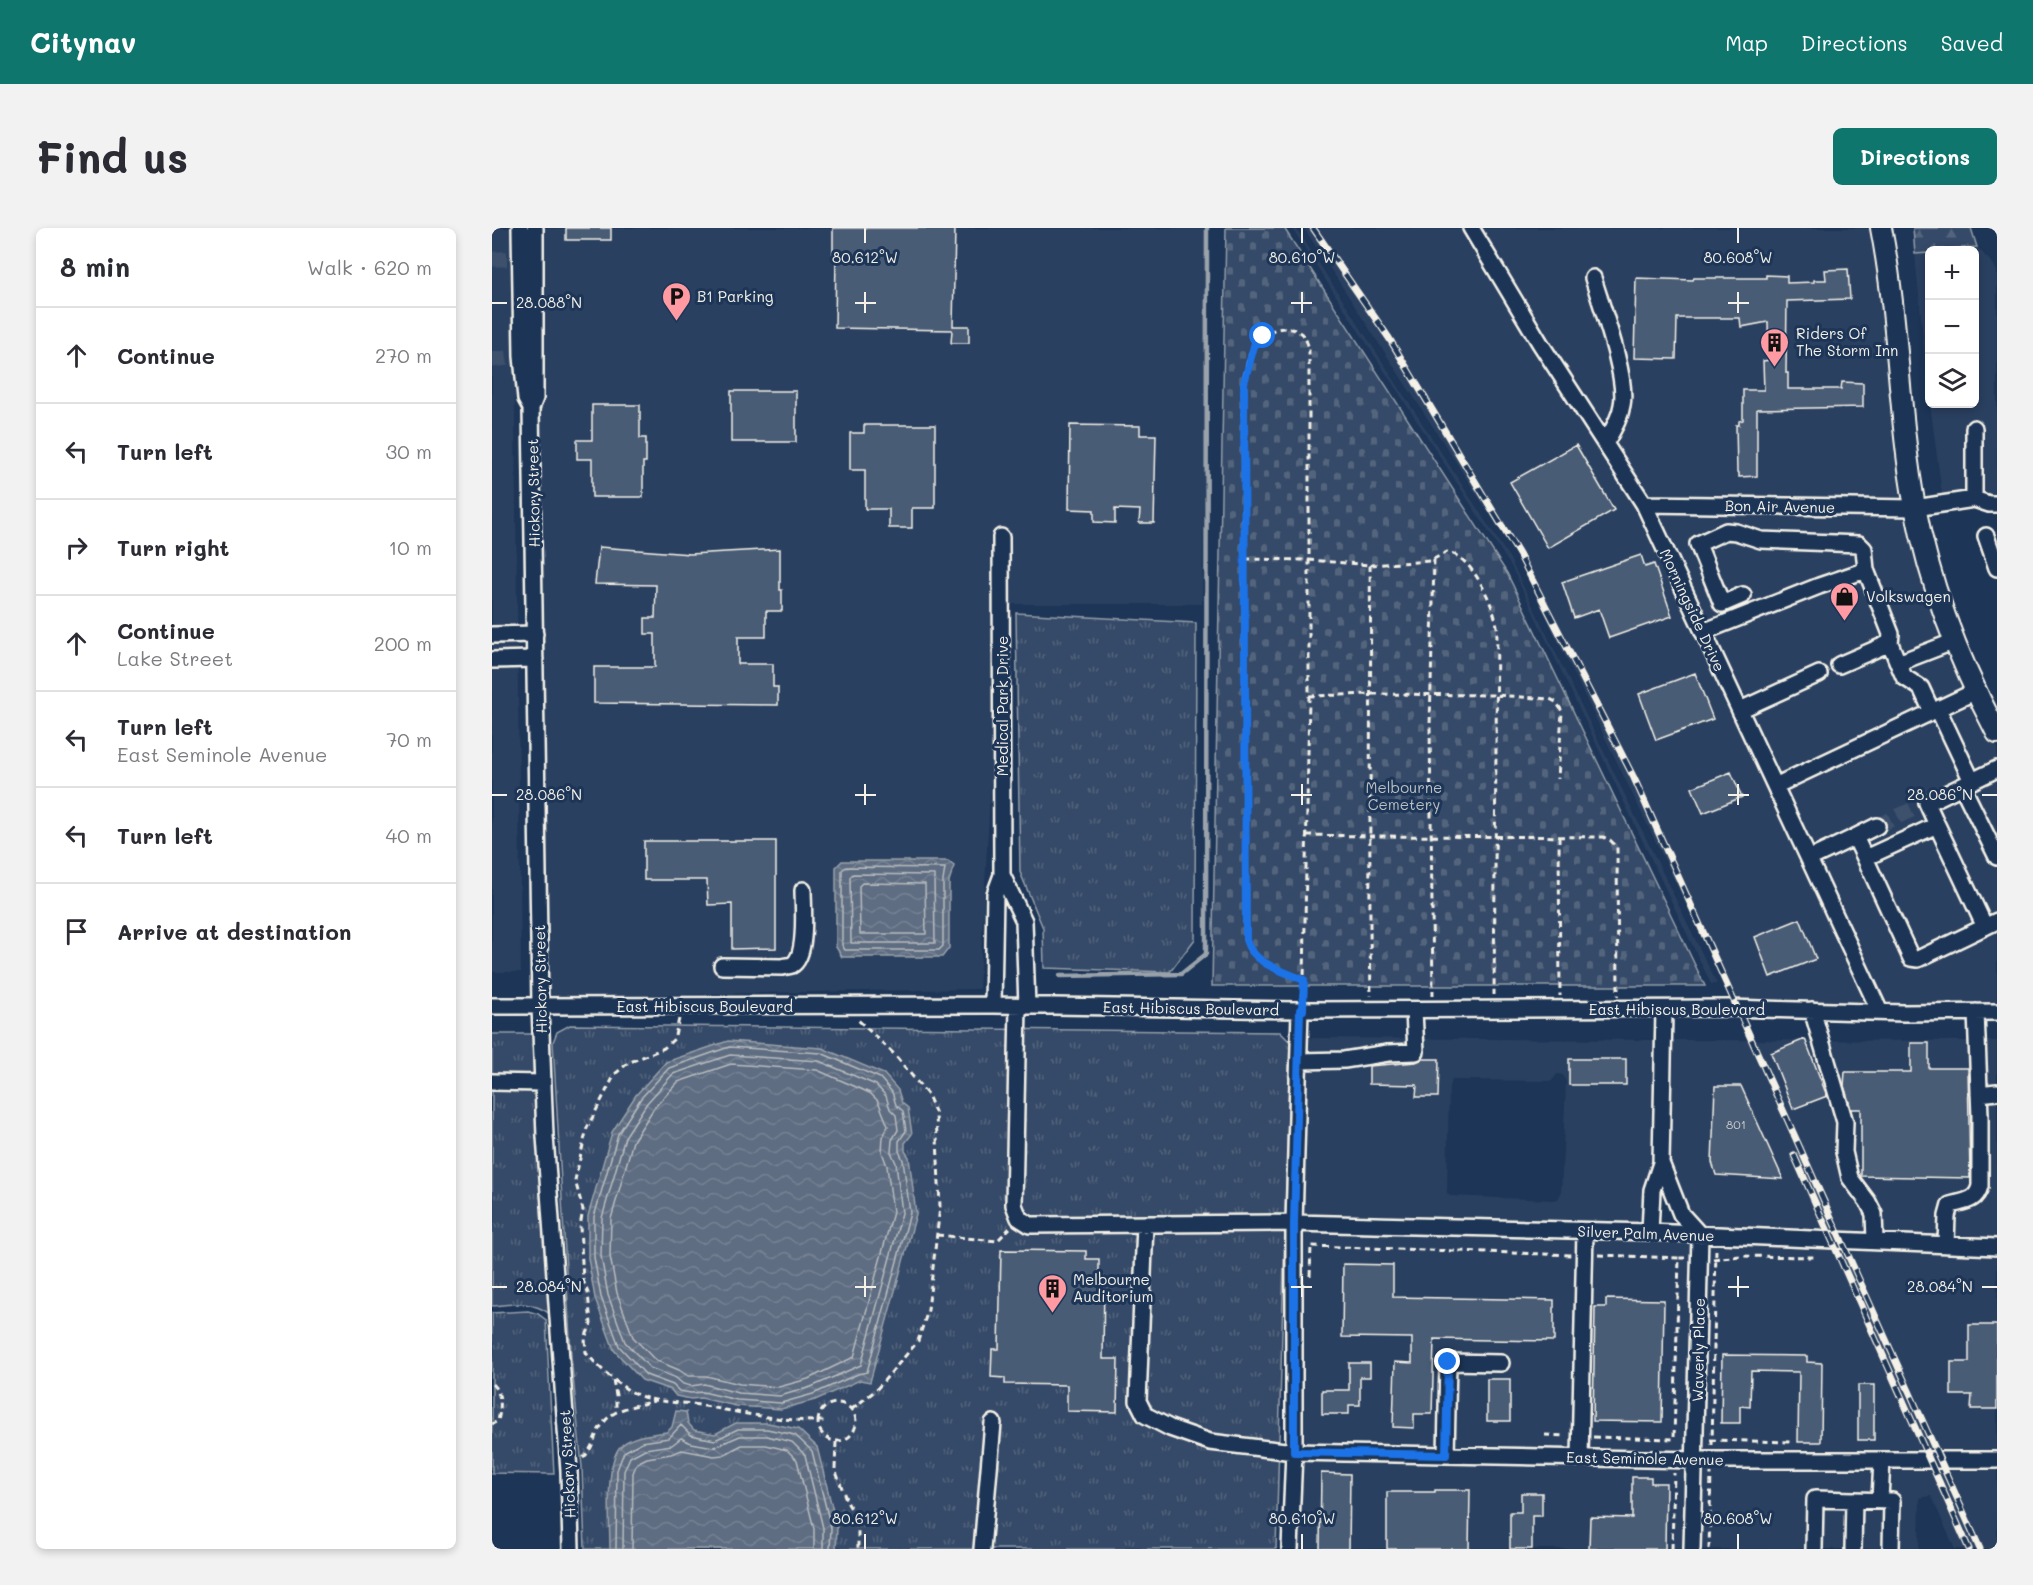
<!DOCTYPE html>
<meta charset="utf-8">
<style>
body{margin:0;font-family:Mali,sans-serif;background:#f2f2f3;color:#2b2b33}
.controls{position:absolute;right:18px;top:18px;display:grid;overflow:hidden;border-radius:9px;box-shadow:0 3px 9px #0003}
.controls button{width:54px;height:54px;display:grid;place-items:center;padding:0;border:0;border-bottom:2px solid #e1e1e2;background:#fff;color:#2b2b33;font:30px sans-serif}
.stop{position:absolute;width:18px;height:18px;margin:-14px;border:4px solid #1a73e8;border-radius:50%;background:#fff}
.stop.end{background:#1a73e8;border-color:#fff;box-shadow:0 2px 6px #0008}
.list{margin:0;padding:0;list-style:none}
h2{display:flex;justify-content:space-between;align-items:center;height:78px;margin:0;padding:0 24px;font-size:26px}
h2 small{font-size:20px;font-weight:400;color:#7c7c81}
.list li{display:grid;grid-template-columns:39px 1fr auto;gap:18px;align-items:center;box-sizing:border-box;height:96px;padding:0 24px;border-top:2px solid #e1e1e2}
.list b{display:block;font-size:22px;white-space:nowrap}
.list p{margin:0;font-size:20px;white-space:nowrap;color:#7c7c81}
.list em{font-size:20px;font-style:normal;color:#7c7c81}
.icon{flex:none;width:33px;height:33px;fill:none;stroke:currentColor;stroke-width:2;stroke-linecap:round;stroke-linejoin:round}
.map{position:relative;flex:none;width:1505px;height:1321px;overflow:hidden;border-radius:9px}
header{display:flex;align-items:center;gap:36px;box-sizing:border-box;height:84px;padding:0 30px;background:#0f766e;color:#fff}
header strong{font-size:28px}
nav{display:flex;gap:33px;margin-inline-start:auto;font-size:21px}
.intro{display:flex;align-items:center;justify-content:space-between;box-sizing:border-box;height:144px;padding:0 36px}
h1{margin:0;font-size:42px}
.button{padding:15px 27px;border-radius:9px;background:#0f766e;color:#fff;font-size:21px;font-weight:700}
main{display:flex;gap:36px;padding:0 36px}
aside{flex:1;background:#fff;border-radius:9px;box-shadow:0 3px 9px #0003}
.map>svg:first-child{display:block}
</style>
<header>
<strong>Citynav</strong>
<nav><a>Map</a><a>Directions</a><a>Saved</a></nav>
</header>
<div class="intro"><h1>Find us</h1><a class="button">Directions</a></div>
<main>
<aside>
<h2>8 min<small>Walk · 620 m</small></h2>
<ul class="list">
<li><svg class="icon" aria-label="ahead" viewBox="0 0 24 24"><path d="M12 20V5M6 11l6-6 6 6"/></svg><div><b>Continue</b></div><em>270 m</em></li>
<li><svg class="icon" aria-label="left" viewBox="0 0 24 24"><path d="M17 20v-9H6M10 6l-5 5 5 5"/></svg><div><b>Turn left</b></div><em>30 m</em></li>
<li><svg class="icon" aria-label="right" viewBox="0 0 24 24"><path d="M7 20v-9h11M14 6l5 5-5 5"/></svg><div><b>Turn right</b></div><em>10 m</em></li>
<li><svg class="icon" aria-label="ahead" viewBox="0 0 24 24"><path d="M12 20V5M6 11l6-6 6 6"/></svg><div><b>Continue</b><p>Lake Street</p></div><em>200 m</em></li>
<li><svg class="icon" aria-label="left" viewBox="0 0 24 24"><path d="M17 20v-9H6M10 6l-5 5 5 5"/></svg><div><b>Turn left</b><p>East Seminole Avenue</p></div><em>70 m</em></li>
<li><svg class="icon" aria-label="left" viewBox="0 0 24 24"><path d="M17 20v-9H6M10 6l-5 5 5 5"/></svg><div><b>Turn left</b></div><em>40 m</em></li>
<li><svg class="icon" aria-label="arrive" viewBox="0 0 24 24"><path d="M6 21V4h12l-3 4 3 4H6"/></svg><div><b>Arrive at destination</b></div></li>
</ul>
</aside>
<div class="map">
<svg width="1505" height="1321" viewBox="0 0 1505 1321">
<defs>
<pattern id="grass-tufts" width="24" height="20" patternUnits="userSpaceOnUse" patternTransform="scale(1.5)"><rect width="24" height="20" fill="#354a67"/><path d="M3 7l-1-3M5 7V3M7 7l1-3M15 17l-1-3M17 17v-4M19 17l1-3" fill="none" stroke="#53657d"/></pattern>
<pattern id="forest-firs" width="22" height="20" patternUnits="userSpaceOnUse" patternTransform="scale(1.5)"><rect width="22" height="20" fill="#354a67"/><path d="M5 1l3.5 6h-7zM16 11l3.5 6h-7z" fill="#53657d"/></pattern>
<pattern id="cemetery-stones" width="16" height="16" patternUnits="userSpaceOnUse" patternTransform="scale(1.5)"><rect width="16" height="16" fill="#354a67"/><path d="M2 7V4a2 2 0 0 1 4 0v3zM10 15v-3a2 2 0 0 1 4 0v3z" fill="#53657d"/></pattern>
<pattern id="water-waves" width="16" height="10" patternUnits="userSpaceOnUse" patternTransform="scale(1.5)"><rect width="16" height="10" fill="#5e6d82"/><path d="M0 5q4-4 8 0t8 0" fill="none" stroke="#768294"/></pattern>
</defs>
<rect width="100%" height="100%" fill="#1d3557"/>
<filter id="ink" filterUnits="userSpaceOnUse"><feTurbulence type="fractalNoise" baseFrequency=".0167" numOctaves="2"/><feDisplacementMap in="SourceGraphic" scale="12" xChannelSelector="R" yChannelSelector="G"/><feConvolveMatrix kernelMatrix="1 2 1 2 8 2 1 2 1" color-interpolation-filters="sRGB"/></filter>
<g filter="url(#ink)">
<path fill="#2a4060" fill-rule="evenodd" d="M0,0h21l8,744h-29z
M36,0h681l-7,376h-201l-22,385 -448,8z
M800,0h4l214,331 207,425h-6l-199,-416z
M812,0h583l34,278 35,124 41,82v300l-258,1 -223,-458z
M1485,19l17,18 3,6v227l-36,1 -19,-5 -12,-90h44v-154h-26z
M1437,25h1l-1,148 -14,-147z
M815,810l349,2 -2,117 -3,1 2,5 -9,27 -1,34 -341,-9zM1065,846l6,1 3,7 -5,111 -3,6 -4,1 -104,-4 -3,-3 2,-107 3,-6 100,1z
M1180,812l325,1v197l-294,-12 -16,-17 -17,-47z
M810,1004l390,11 -4,208 -387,-7z
M1215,1016l290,11v196h-294z
M809,1233l386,7 -3,81h-387z
M1211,1240h294v81h-42l-24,-53 -11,2 -1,51h-220z"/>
<path fill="url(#grass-tufts)" stroke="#949ea8" stroke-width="1.5" d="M524,385l180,10 -1,316 -25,33 -126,-4 -1,-40 -23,-56z
M78,797l710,7 10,10 -14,507h-691l-3,-82 -11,-111 -18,-314 4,-10z
M0,806h41l4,103 13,177c-20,-14 -35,-10 -58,-8z
M36,1083l10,3 8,6 8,154 -62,-1v-160z"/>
<path fill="url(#forest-firs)" stroke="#949ea8" stroke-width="1.5" d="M1421,0h58l6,19 -47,3 -1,3 -14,1z"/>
<path fill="url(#cemetery-stones)" stroke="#949ea8" stroke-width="1.5" d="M734,0h58l223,345 198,413h-493z"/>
<path fill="url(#water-waves)" stroke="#9aa2ab" stroke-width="1.5" d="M350,633h106l6,5 -5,15v67l-7,9h-100l-6,-10v-80z
M236,813l94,7 62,26 14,16 4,13 6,5 4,26 -7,9v8l4,6 7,57 -46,168 -10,-2 -45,20 -34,9 -45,-3 -35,-8 -10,1 -15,-3 -5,-6 -29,-10 -28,-30 -19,-52 -7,-40v-42l24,-84 24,-37 30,-33z
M184,1183l10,1 2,11 6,7 21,4 21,-11h32l30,6 19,18 20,80 -1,22h-226c0,-25 -5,-82 9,-101 11,-13 33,-14 48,-16l5,-5z"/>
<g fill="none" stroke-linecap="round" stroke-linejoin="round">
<path stroke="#b8bcbf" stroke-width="1.5" d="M354,639l99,1 -2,13v65l-4,4h-94l-3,-5v-75z
M361,646l81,1 1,68h-84l-1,-66z
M370,655l63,1 1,50h-66l-1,-48z
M237,819l92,6 59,25 12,14 4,13 7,6 3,20 -7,10v10l4,9 7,53 -43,159 -9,2 -45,20 -32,9 -44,-3 -34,-8 -12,1 -12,-2 -6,-6 -27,-10 -27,-29 -18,-49 -7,-40v-40l24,-83 23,-36 28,-30z
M238,827l89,6 57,24 10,11 4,13 6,6 2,15 -6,10 -1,12 5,11 6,50 -41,152 -50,22 -31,9 -42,-3 -34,-9 -13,2 -8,-2 -7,-6 -26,-10 -25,-26 -17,-47 -7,-39 1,-38 23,-81 22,-34 26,-29z
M239,836l86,6 53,23 8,8 10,25 -5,11 -1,15 5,14 6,46 -39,145 -46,22 -29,8 -39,-3 -34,-8h-18l-9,-6 -24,-10 -22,-23 -16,-44 -7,-37 1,-37 22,-78 21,-33 24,-26z
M124,1321l1,-79 7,-18 18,-10 27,-4 12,-13 10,10 24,5 23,-11h29l28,6 17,16 19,77 -1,21
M131,1321l1,-78 6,-14 15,-8 27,-4 9,-7 10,5 23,4 26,-11h27l25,6 13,13 18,73v21
M140,1321l1,-76 4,-10 10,-5 24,-4 11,-4 32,6 9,-1 19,-10h24l21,5 10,10 17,69v20"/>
<path stroke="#9aa2ab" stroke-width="4.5" d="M568,748l121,-2 25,-20 1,-726"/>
</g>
<path fill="#485b74" stroke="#f4f1e8" stroke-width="1.5" d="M74,0h45v12h-45z
M341,0h122l-2,98h16v17h-18l1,-13 -117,-2 1,-74h-3z
M1356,41l2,30 -63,2 -1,72h2v16h53l1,-7 21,1v24l-106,2v67l-18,1v-4l-2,-1 -1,-47h3v-4l4,-1v-30h21l-1,-29 6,-1 -1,-38 -27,5 -1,-9h-63l-1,41 -42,-1 2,-80 57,2 1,-2h72v-3l21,1v7l27,-1v-2h12l-1,-10z
M239,163h65v51h-65z
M100,177h48v33h6v24h-3v35h-51v-38h-15v-19h15z
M372,197h71v83h-23v20h-23v-19h-24v-39h-15v-37h14z
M578,197l70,1v9h16l-2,88h-15l1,-13 -25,-1v14l-21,-1v-12l-25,-1z
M1084,217l38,65 -66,38 -38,-66z
M107,319l91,7 90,-5v41h2v21h-16v26h-28v27h35v23h5v18l-184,-2v-36h61v-33h-10v-16h10l1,-33 -61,-1z
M1149,327l4,12 9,-3 18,52 -63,22 -10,-29 -25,9 -12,-36z
M1203,445l18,46 -57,21 -17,-46z
M1239,544l11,25 -39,16 -11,-25z
M152,613h132v107l-44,1v-45l-24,1 -1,-25h-63z
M1308,691l16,40 -46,18 -15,-40z
M1313,811l22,57 -34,13 -22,-56z
M1419,815h18v25h39l2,110 -109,-2v-67h-10l-7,-23 1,-14h66z
M930,831h17l-1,38h-22l1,-12 -48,-1v-18l47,-4z
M1077,831h57v26h-57z
M1223,858h26l42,93 -67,-4 -4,-13z
M509,1022l85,1v8h13v18h5l-1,82h15l-1,53 -50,-1v-26l-62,-1v-6l-14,-1 1,-28h7z
M851,1036l50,1v32l161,3v41l-120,-2 -2,75h-18v14l-21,-1 2,-65 17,1v-25l-70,-1z
M1114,1071l58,1 -2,122 -69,-1 2,-114h11z
M1477,1097h28v84h-26l1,-14h-21v-33h18z
M1230,1127l85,1v6l15,1 -1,79h-23l1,-70 -48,-1 -1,36 -10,-1v17h-19z
M857,1135h21v14h-10v28h-11v9h-27v-24h27z
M995,1151h23v42h-23z
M1366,1157h16v55h-16z
M829,1245l29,1 -1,75h-29z
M1140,1249h19v6h15l-1,66h-76l1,-32 42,1z
M943,1262h35l-1,59h-82v-57h48z
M1029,1265h21v23h-10v33h-22v-37h11z"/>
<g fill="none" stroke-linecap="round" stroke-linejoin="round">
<path stroke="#3d516d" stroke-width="15" stroke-dasharray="15 8" stroke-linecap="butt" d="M0,31h28
M0,132l30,-4
M1385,598l41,-19"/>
<defs>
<path id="minor" d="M28,0l2,128 4,43 5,9
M43,0v170l-4,10 9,598 5,130 24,335 2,78
M979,0l69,115 104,161 236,508
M1101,50c9,30 35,100 29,127 -2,14 -10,26 -17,39
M1482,271v-71
M1152,276l271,4 59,-9 15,5h8
M1494,308l11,32
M1251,367l-21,9 -24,-60 28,-13 10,1 25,8 98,4 5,5 2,21
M1211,404l116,-46 47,-16 25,64 -1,9
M0,407l43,-1
M0,432l43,-1
M1406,435l6,14 17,11 11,24
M1347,437l51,-22 8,20 57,-22
M1446,481l34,72
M1248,482l79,-36
M1283,558l201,-95
M1470,558l35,71
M1445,597l48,102
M1363,609l22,-11
M1373,630l46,100 7,1 79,-38
M1317,631l46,-22 10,21 72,-33 -10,-22 70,-34
M510,647l22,46 3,85
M230,738l60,1c3,-1 7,-1 10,-2 16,-9 11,-59 11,-75
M501,777l2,-111 7,-19 -1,-338
M0,778l501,-1 307,5 429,-2 175,5 93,-1
M526,778l-4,199 5,13 11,7 264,-2 356,9 347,15
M1320,782l33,112 -1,30 6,26 18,24 6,12 1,26
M807,833l45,-1 44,-7 28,-1 -2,-42
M0,854l51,1
M1487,866l18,-2
M1169,935l20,51 19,21 -8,314
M653,996l-7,177 7,14 25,13 40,14 84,10 401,8h302
M1158,1004l2,-42 9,-27 3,-153
M1454,1016l1,-28 3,-11c14,-4 26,-3 30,-19v-70l-4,-104
M954,1227l2,-93 53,1
M1088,1230l5,-227
M1388,1272l2,-40
M490,1321l11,-126
M798,1321l4,-97v-229l6,-213
M1322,1321l1,-50 77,2 -1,48
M1361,1321l1,-49"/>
<path id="major" d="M1389,0c18,92 17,187 34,279 15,79 45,156 82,226"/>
</defs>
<use href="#minor" stroke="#f4f1e8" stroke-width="20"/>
<use href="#major" stroke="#f4f1e8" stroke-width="24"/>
<path stroke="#f4f1e8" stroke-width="3" stroke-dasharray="6 4.5" stroke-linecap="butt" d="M753,331l64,1 61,5 60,-4 17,-9c25,4 46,51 50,74l-3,369
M878,337c2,144 -2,287 1,431
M817,468l63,-2 124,1 54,4 6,3 6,9 -4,68
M814,607c99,2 198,1 297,2l7,3 7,7 1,149
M1067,608l1,160
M811,768l1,-16 5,-284v-349c-2,-3 -3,-9 -6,-12 -16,-14 -39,-5 -49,11 -6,11 -8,25 -11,37l3,557c7,24 37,31 58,40
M941,768l-3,-270 4,-166
M187,791l-5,20 -10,9 -36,15 -13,11 -28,54 -12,52 8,30 -3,16 3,54 5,13 3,31 -6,14 1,15c14,15 28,29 46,39 21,12 44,9 67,13 42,8 86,17 128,16
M445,1007l60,6 13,-13
M1107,1027l80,3
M1221,1031l27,-3 76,1
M818,1048l1,-30 261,9
M121,1152l3,15v16
M0,1156c11,11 9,23 6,37l-6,3
M326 1194a19 19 0 1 1 38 0a19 19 0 1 1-38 0Z
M360,1181l24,-19 42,-49 10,-31 12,-103 -4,-93 -8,-19 -34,-41 -37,-35
M1053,1207l20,1
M1101,1209l81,2 5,-181h6
M1218,1212l82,2
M344,1214l-1,27 12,33 11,18v29
M1220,1217l4,-197
M91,1230c8,-7 10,-16 14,-25 13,-26 32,-25 57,-32
M1180,1321l2,-76
M1217,1321l2,-76"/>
<use href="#minor" stroke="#1d3557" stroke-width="15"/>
<use href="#major" stroke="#1d3557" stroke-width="20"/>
<defs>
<path id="rail" d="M821,0l76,110 131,218 114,222 346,771
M1302,927l175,394"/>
</defs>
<use href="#rail" stroke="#f4f1e8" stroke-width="7"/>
<use href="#rail" stroke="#1d3557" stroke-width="4.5" stroke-dasharray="14" stroke-linecap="butt"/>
</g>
</g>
<g fill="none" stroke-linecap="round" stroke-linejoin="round" filter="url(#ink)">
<path stroke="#1a73e8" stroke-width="8" d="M771,108l-9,10 -10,37 2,557c7,24 37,31 58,40l-1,30h-3l-6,213v229l152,3 2,-93"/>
</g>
<path fill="none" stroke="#f4f1e8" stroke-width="2" d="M373,0v15M810,0v15M1246,0v15M373,64v21M810,64v21M1246,64v21M0,75h15M363,75h21M799,75h21M1236,75h21M373,556v21M810,556v21M1246,556v21M0,567h15M363,567h21M799,567h21M1236,567h21M1490,567h15M373,1048v21M810,1048v21M1246,1048v21M0,1059h15M363,1059h21M799,1059h21M1236,1059h21M1490,1059h15M373,1306v15M810,1306v15M1246,1306v15"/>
<defs>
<symbol id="parking-pin" viewBox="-11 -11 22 30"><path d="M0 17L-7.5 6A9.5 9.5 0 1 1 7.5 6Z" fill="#ff9aa2" stroke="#1d3557"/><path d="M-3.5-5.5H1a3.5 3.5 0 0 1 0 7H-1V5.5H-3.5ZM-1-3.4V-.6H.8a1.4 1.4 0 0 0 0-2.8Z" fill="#111"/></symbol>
<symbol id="building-pin" viewBox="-11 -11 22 30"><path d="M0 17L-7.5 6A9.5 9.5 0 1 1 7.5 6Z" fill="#ff9aa2" stroke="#1d3557"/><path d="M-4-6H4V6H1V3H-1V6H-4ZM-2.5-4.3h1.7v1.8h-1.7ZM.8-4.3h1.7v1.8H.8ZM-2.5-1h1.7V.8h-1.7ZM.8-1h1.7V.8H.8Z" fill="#111"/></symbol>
<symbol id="shop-pin" viewBox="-11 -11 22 30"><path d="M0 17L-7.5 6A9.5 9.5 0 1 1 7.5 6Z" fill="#ff9aa2" stroke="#1d3557"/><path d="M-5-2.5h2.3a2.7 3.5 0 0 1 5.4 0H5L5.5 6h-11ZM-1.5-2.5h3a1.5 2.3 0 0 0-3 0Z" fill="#111"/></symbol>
</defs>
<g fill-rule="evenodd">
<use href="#parking-pin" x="168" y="52" width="33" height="45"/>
<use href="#building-pin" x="1266" y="98" width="33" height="45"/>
<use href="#shop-pin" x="1336" y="352" width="33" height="45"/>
<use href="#building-pin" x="544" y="1044" width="33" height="45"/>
</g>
<g text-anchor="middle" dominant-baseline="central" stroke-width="6" stroke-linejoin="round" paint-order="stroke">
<g font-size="12" fill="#c9cccb">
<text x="1244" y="896">801</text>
</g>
<g font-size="15" fill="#f4f1e8" stroke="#1d3557" text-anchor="start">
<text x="205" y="68">B1 Parking</text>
<text x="1304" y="105">Riders Of<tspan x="1304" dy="17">The Storm Inn</tspan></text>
<text x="1374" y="368">Volkswagen</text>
<text x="581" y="1051">Melbourne<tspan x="581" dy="17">Auditorium</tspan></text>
</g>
<g font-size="15" fill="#f4f1e8" stroke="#1d3557">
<text transform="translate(41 265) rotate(-91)">Hickory Street</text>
<text transform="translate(1288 278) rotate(1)">Bon Air Avenue</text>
<text transform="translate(1201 382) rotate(65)">Morningside Drive</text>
<text transform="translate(510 478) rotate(-90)">Medical Park Drive</text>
<text transform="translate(48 751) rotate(-91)">Hickory Street</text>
<text x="213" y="778">East Hibiscus Boulevard</text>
<text transform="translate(699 780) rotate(1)">East Hibiscus Boulevard</text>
<text x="1185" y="781">East Hibiscus Boulevard</text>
<text transform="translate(1154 1005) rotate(2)">Silver Palm Avenue</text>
<text transform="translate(1206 1122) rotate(-89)">Waverly Place</text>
<text transform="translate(1153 1230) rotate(1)">East Seminole Avenue</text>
<text transform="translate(75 1236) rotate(-93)">Hickory Street</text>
</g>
<g font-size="15" fill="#bbbfc1" stroke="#1d3557">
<text x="912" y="559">Melbourne<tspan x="912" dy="17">Cemetery</tspan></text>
</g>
</g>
<g font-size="15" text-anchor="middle" fill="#f4f1e8" stroke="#1d3557" stroke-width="6" stroke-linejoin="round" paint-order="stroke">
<text x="373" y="35">80.612°W</text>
<text x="810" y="35">80.610°W</text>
<text x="1246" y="35">80.608°W</text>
<text x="57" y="80">28.088°N</text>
<text x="57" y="572">28.086°N</text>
<text x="1448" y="572">28.086°N</text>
<text x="57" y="1064">28.084°N</text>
<text x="1448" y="1064">28.084°N</text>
<text x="373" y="1296">80.612°W</text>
<text x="810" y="1296">80.610°W</text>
<text x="1246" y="1296">80.608°W</text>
</g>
</svg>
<div class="controls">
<button>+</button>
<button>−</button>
<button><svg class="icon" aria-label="layers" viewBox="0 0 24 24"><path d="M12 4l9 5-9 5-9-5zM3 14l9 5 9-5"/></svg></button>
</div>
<div class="stop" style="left:771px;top:108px"></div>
<div class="stop end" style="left:956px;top:1134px"></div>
</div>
</main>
